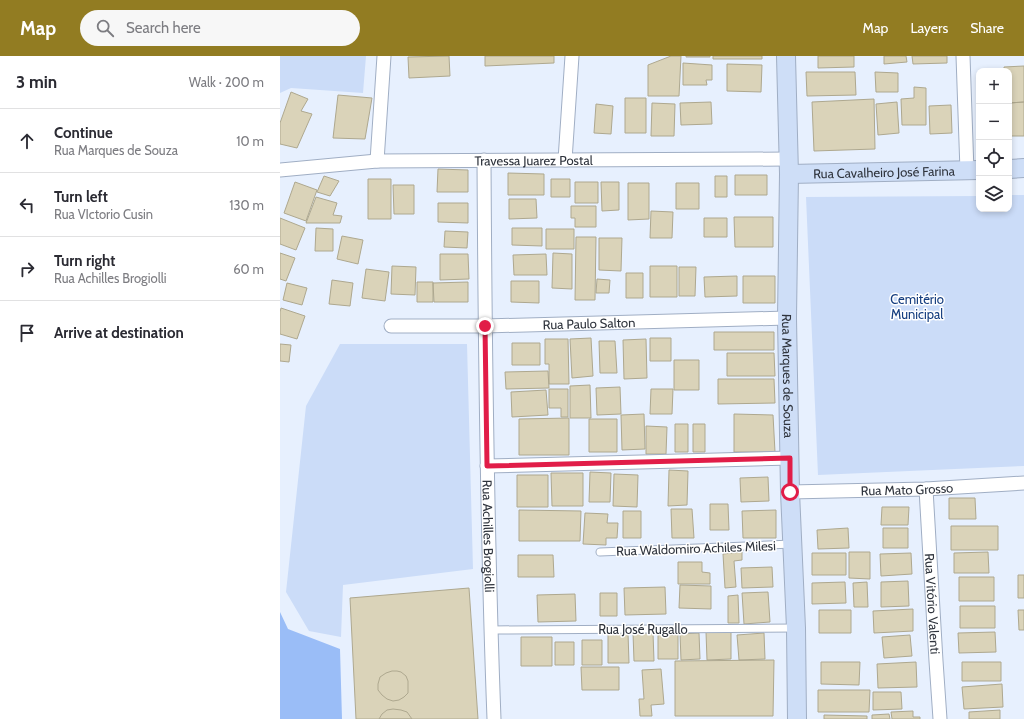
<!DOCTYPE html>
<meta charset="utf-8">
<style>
body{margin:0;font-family:Cabin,sans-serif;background:#f7f7f7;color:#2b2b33}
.controls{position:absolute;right:12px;top:12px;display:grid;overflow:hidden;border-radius:8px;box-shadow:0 2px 6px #0003}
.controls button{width:36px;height:36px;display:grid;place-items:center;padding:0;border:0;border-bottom:1px solid #e1e1e2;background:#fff;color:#2b2b33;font:20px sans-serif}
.stop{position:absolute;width:12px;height:12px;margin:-9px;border:3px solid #e11d48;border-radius:50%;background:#fff}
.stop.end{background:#e11d48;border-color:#fff;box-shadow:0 1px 4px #0008}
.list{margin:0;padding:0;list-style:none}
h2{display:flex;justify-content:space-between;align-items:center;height:52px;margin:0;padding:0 16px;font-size:17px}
h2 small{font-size:13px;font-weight:400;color:#7c7c81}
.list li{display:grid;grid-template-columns:26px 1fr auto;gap:12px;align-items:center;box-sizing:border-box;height:64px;padding:0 16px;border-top:1px solid #e1e1e2}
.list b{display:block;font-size:15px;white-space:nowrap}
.list p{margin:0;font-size:13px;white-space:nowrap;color:#7c7c81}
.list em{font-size:13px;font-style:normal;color:#7c7c81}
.icon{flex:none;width:22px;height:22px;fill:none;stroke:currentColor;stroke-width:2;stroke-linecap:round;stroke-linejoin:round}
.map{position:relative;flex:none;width:744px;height:663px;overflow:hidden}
header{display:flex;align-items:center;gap:24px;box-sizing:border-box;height:56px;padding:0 20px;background:#927c22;color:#fff}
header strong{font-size:19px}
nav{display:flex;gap:22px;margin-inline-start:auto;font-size:14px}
.search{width:280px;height:36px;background:#f7f7f7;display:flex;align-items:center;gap:10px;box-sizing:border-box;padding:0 14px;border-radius:22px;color:#7c7c81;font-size:15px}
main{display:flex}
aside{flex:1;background:#fff}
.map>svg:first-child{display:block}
</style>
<header>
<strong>Map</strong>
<div class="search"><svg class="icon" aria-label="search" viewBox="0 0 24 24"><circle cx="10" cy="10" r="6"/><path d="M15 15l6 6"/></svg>Search here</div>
<nav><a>Map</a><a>Layers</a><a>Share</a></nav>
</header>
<main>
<aside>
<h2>3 min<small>Walk · 200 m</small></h2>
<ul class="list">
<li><svg class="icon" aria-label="ahead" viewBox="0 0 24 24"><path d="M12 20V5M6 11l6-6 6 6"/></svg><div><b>Continue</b><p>Rua Marques de Souza</p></div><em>10 m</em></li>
<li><svg class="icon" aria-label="left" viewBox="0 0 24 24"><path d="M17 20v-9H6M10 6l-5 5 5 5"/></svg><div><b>Turn left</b><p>Rua VIctorio Cusin</p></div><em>130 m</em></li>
<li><svg class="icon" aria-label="right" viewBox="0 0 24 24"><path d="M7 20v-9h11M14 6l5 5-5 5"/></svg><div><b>Turn right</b><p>Rua Achilles Brogiolli</p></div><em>60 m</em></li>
<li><svg class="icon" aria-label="arrive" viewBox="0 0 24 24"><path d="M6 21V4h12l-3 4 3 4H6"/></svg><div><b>Arrive at destination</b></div></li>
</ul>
</aside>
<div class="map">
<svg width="744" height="663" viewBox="0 0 744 663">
<rect width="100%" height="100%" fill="#e7f0fe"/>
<path fill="#cbdcf8" d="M0,0h86l-3,37 -72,-5 -11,5z
M729,139h15v271l-206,9 -12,-278 173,-1v13h30z
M60,288h127l6,225 -130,16 -2,52 -32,-6 -23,-39 20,-186z"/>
<path fill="#9abdf7" d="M0,556l8,17 52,20 2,70h-62z"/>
<path fill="#dad3b9" stroke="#aea88f" d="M169,0l1,20 -41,2 -1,-21z
M205,0h69v7l-69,3z
M391,0h10l-2,40h-31v-31z
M406,0h24v1h-24z
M433,0h49v3h-49z
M538,0h36v11l-36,1z
M604,0h22l1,6 -23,2z
M632,0h35v7l-34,1z
M403,7l29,2v15h-6l1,5h-24z
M447,8l35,1 -1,27 -34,-1z
M744,10v36l-15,1v-32h-5v-4z
M526,16h49l1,23 -49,1z
M595,16l23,1v19h-22z
M634,31l12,1v37h-24l-1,-26 13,-1z
M11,36l17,7 -7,12 11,3 -15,34 -17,-4v-21z
M58,39l34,3 -7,41 -32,-1z
M345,42h21v35h-21z
M594,43l1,50 -61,2 -2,-49z
M431,46l1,22 -31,1 -1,-22z
M617,46l2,31 -21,2 -2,-31z
M744,46v34h-15v-33z
M372,47l23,1 -1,32h-23z
M316,48l17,2 -2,28 -17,-1z
M671,49l1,28 -22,1 -1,-28z
M158,113l30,1v22h-31z
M228,117l36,1v21h-36z
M455,119h32v20h-32z
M44,120l15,5 -9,15 -13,-4z
M435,120h12v21h-12z
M88,123h23v40h-23z
M271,123h19v18h-19z
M15,126l22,8 -11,31 -22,-8z
M295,126h23v21h-23z
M321,126h18v28l-17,1z
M348,127h21v36l-21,1z
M396,127h23v26h-23z
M113,129h21v29h-20z
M36,141l21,6 -4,12 9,1 -2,7h-34z
M229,143h27l1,19 -28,1z
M158,147h30v20l-30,-1z
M291,150h25v21h-21v-9h-4z
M371,155l22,1 -1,26h-22z
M454,161h39v30h-38z
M0,162l25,10 -9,22 -16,-6z
M424,162h23v19h-23z
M36,172l17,1v22h-18z
M232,172h30v18l-30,-1z
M266,173h28v20h-28z
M165,175l23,1 -1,16 -23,-1z
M62,180l21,4 -5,24 -21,-5z
M296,181h20l-1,63h-20z
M319,182h23l-1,33 -22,-1z
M0,197l15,5 -9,23 -6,-2z
M273,197l19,1v35l-20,-1z
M160,198h28l1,25 -29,1z
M266,198l1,21h-33l-1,-20z
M112,210l24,1 -1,28 -24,-1z
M370,210h27v31h-27z
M399,211h17l-1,29h-16z
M86,213l23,3 -4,29 -23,-3z
M346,217h17v25h-17z
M457,220v20l-32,1 -1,-20z
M463,220h32v27h-32z
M317,223l13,1 -1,13h-13z
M52,224l21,3 -3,23 -21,-2z
M231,225h28v22l-28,-1z
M137,226h16v20h-16z
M188,226v20h-34l-1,-19z
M7,227l20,5 -5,17 -19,-5z
M1,252l24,8 -8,23 -17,-5v-22z
M434,276h60v18h-60z
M311,282l2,38 -21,2 -2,-39z
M370,282h21v23h-21z
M265,283h23l1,45h-20v-20h-4z
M366,283l1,39 -23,1 -1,-39z
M319,285h16l2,32h-17z
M232,287h28v22h-28z
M0,288l11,1 -2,17 -9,-1z
M447,297h47l1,23h-48z
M394,304h25v30h-25z
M268,315l1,17 -43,1 -1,-17z
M438,323h56l1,24 -57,1z
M310,329l1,33h-21v-32z
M340,331l1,27 -24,1 -1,-27z
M269,333h19v28h-7v-9h-12z
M371,333h22l-1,25h-22z
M266,334l2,25 -36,2 -1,-25z
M364,358l1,35 -23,1 -1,-35z
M454,358l39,1 2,37h-41z
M289,362v37h-50v-36z
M309,363h28v33h-28z
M395,368h13v28h-13z
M413,368h12v28h-12z
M366,370l21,1 -1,27h-20z
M389,414l19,1 -1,34 -19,1z
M310,416l21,1 -1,29h-21z
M271,417h32v33h-31z
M334,418l24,1 -1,32 -24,-1z
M237,419h31v32h-31z
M488,421l1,24 -28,1 -1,-24z
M669,442h26l1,21h-27z
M430,448h18l1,26h-19z
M602,451h27l-1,18h-27z
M391,453h21l2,29h-22z
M239,454l62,1 -1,30h-61z
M496,454v28h-33l-1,-27z
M343,455h18v27h-18z
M305,457l23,1 -1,9h11l-1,15h-11v7l-23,-1z
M671,470h47v24h-47z
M568,472l1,20 -31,1 -1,-19z
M603,472h25v20h-25z
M462,496v8l-8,1 2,26 -11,1 -2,-34z
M569,496h21v27l-21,-1z
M708,496l1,21h-35v-20z
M532,497h34v22h-34z
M631,497l1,21 -31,2 -1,-22z
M238,499h35l1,22h-36z
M398,506h24v10l8,1v11h-32z
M492,511l1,20 -31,1 -1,-20z
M738,519h6v23h-6z
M679,521h35v24h-35z
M628,525l1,25 -28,1v-25z
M565,526l1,21 -34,1v-21z
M587,526l1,25h-14l-1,-24z
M400,529l31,1v23l-32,-1z
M385,531l1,27 -41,1 -1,-27z
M189,532l9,131h-122l-6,-121z
M488,536l2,30 -26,2 -2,-31z
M320,537h17v23h-17z
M295,538l1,27 -38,1 -1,-27z
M458,539l1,28h-11v-27z
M680,550h35v22h-35z
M633,553v22l-39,2 -1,-22z
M539,554h32v23h-32z
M738,554h6v20h-5z
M451,575v28l-24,1 -1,-28z
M715,576l1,20 -37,1 -1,-20z
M348,577l1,30h-21v-29z
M353,577h20l1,28h-20z
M419,577l1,26 -19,1 -1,-26z
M484,577l1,26 -26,1 -2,-25z
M378,579h20v24h-20z
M630,579l2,21 -28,2 -2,-21z
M241,581h31v29h-31z
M302,584h20v25h-20z
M275,586h19v23h-19z
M494,604l-1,56h-98v-55z
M541,606h39l-1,23 -38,-1z
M636,606l1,25 -39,1 -1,-24z
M682,606h39v19h-39z
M301,611h38v23h-37z
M381,613l3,35 -13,1 1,11h-12l-1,-17h5l-2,-29z
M112,615h5l4,1 5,4 2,5v12l-4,4 -5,3 -6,1 -6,-2 -5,-4 -4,-5v-6l2,-7 6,-4z
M722,628l1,23 -39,2 -2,-22z
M538,634h52l-1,22h-51z
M593,636h28l1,17 -29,1z
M113,653l8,1 6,2 5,7h-33l3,-5 5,-4z
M720,654v9h-31v-7z
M633,655v6h7v2h-28l-1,-7z
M609,658l1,5h-18v-4z
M544,659l43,1v3h-43z"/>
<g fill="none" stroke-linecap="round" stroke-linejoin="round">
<defs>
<path id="lane" d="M320,496l192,-8
M211,574l304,-2"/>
<g id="street">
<path d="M683,0l4,115"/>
<path id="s1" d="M204,104c1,187 3,373 10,559"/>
<path d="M285,104l7,-104"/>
<path d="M97,105l7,-105"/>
<path id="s2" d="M0,114l97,-9 411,-2"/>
<path id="s3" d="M111,270h94l302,-8"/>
<path d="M207,410l303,-8"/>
<path id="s4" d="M646,433l10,172 4,58"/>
<path id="s5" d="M510,436l136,-3 98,-6"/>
</g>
<g id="secondary">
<path id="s6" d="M506,0l3,118 -2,144 3,174 6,136 1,91"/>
<path d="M729,113l15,-1"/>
<path id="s7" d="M509,118l190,-4"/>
</g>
</defs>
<use href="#lane" stroke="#a0aec4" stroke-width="9"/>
<use href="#street" stroke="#a0aec4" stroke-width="15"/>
<use href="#secondary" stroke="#a0aec4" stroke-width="20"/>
<use href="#lane" stroke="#fff" stroke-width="7"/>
<use href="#street" stroke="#fff" stroke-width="13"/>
<use href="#secondary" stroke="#cedef7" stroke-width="18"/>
</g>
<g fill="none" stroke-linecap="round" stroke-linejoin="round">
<path stroke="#e11d48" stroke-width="5" d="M205,270l2,140 303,-8v34"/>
</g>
<g text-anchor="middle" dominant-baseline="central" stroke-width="3" stroke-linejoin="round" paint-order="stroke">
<g font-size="13" fill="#2f343d" stroke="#fff">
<text stroke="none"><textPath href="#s2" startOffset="254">Travessa Juarez Postal</textPath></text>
<text stroke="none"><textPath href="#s7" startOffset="95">Rua Cavalheiro José Farina</textPath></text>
<text stroke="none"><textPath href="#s3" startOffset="198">Rua Paulo Salton</textPath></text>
<text stroke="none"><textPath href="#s6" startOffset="320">Rua Marques de Souza</textPath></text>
<text stroke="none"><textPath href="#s5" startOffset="117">Rua Mato Grosso</textPath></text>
<text stroke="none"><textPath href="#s1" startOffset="376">Rua Achilles Brogiolli</textPath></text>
<text transform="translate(416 492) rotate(-2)">Rua Waldomiro Achiles Milesi</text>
<text stroke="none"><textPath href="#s4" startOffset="115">Rua Vitório Valenti</textPath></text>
<text x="363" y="573">Rua José Rugallo</text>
</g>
<g font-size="13" fill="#143d7f" stroke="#fff">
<text x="637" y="243">Cemitério<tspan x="637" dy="15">Municipal</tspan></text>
</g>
</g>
</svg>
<div class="controls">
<button>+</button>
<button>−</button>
<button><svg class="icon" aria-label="locate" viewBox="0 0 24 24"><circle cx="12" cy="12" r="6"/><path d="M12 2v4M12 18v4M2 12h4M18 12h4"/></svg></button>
<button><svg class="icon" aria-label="layers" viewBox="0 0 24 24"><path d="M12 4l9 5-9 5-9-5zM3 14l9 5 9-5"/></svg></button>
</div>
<div class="stop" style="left:510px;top:436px"></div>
<div class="stop end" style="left:205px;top:270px"></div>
</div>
</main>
